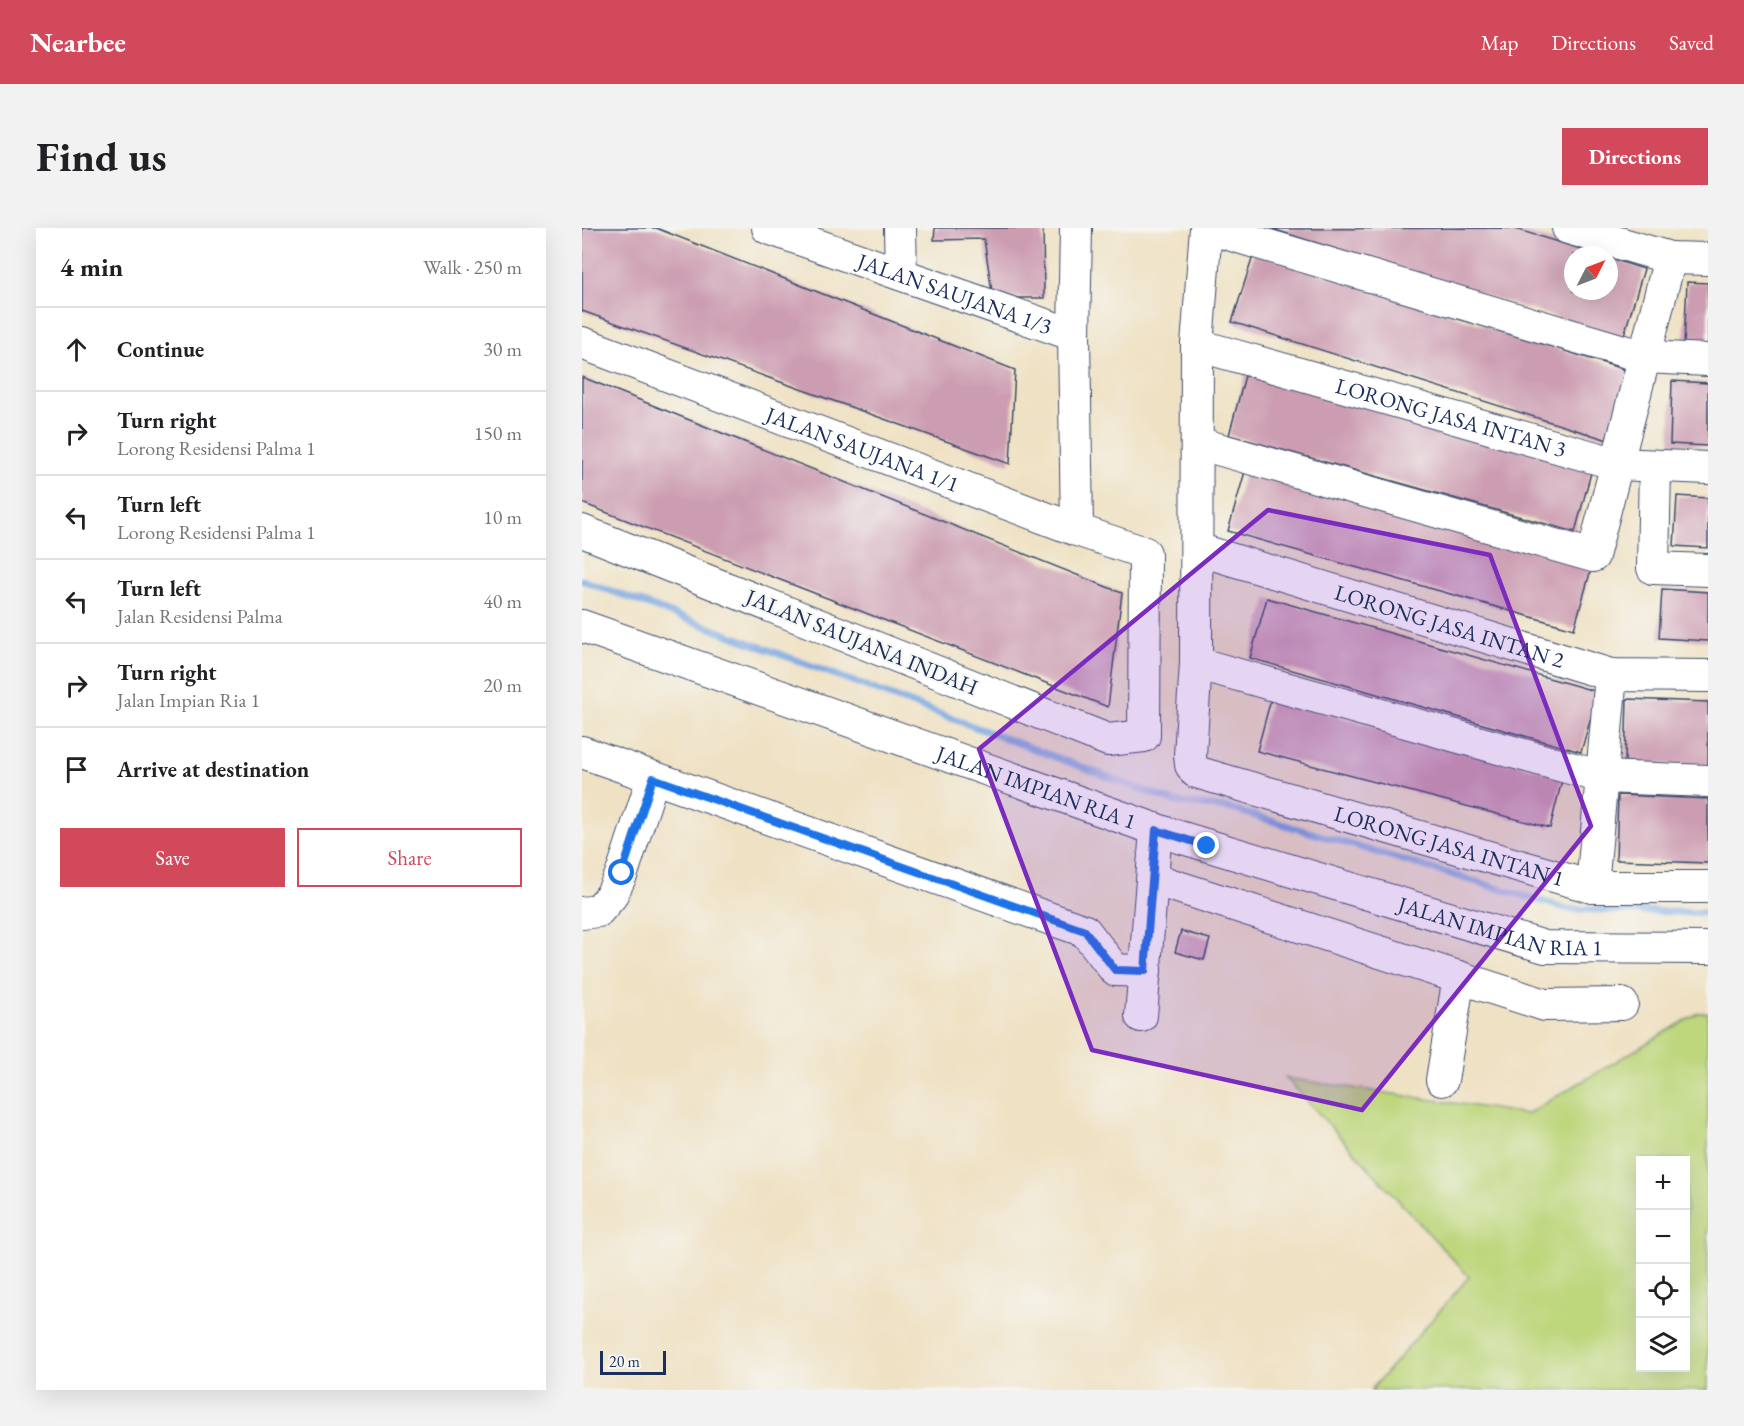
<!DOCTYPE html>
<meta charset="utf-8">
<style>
body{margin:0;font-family:"EB Garamond",serif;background:#f2f2f2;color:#202124}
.controls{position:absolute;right:18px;bottom:18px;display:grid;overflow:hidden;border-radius:0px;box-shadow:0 6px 24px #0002}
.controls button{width:54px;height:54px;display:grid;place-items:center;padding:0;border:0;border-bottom:2px solid #e0e0e0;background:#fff;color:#202124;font:30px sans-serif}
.compass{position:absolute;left:982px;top:18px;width:54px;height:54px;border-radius:50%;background:#fff;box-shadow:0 6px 24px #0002;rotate:48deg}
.scale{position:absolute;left:18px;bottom:15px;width:66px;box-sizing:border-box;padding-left:6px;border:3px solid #1b2f5e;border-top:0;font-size:16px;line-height:21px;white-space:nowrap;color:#1b2f5e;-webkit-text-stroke:4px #f6f6f2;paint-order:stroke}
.stop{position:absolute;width:18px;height:18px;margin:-14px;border:4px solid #1a73e8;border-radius:50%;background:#fff}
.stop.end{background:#1a73e8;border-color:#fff;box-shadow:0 2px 6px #0008}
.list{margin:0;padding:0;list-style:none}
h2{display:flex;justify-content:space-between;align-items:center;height:78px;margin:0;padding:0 24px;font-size:26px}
h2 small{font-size:20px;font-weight:400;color:#757577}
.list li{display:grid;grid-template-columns:39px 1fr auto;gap:18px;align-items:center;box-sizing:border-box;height:84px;padding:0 24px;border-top:2px solid #e0e0e0}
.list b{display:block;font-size:22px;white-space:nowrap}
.list p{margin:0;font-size:20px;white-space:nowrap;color:#757577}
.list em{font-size:20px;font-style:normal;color:#757577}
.actions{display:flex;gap:12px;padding:18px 24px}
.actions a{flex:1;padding:14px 0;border:2px solid #d1495b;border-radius:0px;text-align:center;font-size:21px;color:#d1495b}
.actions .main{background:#d1495b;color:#fff}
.icon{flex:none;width:33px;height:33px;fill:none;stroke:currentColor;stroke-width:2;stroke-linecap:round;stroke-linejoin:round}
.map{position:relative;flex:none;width:1126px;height:1162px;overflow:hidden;border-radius:0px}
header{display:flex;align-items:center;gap:36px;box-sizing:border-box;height:84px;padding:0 30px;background:#d1495b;color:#fff}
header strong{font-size:28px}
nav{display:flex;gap:33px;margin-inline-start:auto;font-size:21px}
.intro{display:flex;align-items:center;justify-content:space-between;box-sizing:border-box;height:144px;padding:0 36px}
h1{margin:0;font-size:42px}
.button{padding:15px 27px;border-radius:0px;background:#d1495b;color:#fff;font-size:21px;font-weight:700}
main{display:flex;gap:36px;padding:0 36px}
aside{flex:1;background:#fff;border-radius:0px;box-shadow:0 6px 24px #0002}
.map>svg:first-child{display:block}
</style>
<header>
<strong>Nearbee</strong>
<nav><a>Map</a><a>Directions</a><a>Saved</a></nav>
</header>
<div class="intro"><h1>Find us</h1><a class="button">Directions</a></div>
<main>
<aside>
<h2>4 min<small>Walk · 250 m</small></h2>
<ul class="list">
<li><svg class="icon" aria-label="ahead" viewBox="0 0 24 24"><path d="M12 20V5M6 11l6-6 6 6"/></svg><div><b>Continue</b></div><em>30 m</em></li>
<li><svg class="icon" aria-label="right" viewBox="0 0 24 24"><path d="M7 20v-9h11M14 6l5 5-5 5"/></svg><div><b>Turn right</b><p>Lorong Residensi Palma 1</p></div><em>150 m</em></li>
<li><svg class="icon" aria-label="left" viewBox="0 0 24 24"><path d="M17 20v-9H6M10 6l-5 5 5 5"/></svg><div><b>Turn left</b><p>Lorong Residensi Palma 1</p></div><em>10 m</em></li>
<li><svg class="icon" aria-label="left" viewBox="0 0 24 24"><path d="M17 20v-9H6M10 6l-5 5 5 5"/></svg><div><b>Turn left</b><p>Jalan Residensi Palma</p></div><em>40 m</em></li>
<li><svg class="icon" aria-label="right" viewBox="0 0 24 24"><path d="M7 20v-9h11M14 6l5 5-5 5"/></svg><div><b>Turn right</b><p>Jalan Impian Ria 1</p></div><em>20 m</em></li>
<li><svg class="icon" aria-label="arrive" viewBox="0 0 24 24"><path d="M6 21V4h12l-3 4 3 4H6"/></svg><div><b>Arrive at destination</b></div></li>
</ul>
<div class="actions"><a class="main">Save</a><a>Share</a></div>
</aside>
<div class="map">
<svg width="1126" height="1162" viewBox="0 0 1126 1162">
<rect width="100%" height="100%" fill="#f6f6f2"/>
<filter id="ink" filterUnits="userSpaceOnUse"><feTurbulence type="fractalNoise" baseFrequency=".0167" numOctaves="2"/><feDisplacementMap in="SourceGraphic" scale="12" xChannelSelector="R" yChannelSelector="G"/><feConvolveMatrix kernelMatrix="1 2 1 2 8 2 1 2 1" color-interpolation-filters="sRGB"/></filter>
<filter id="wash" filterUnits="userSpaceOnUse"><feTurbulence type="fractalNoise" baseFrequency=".008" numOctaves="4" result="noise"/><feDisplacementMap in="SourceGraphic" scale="24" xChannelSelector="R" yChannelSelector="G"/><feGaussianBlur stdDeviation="1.35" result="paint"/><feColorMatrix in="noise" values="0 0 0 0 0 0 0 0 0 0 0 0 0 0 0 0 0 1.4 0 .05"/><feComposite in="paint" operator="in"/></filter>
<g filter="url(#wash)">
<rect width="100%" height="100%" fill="#efe1c3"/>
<path fill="#bed67b" stroke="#6c826c" stroke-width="1.5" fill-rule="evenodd" d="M1126,784v378h-337l98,-113 -183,-199 241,36 171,-101zM1104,932v208h-46v-208z"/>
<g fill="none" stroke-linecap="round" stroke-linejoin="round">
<path stroke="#74a4de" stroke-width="7" d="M0,352l593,222 53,6 340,101 140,4"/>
</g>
<g id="blocks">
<path fill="#cc9db1" d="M0,0h74l359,142 -5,94 -428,-153z
M353,0h108l1,70h-51l-9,-59 -50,1z
M930,0l85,26 -24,1v36h36v-33l35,11 -21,69 -351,-109z
M672,25l375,118 -21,69 -376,-118z
M1105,54l21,1v63l-24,-1z
M664,144l346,97 -17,63 -346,-97z
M0,149l540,216 -14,114 -526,-204z
M1090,153l36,2v63l-38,-2z
M664,240l346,98 -18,63 -346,-98z
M1095,268l31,2v50l-34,-2z
M1080,361l46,3v49l-49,-3z
M685,370l331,94 -17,60 -331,-94z
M689,471l292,77 -13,52 -293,-77z
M1045,471l81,3v64l-83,-3z
M1036,567l90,4v64l-92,-3z
M599,703l29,8 -6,21 -29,-8z"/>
</g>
</g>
<g filter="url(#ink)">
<use href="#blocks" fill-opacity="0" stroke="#3b4a6d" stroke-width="1.5"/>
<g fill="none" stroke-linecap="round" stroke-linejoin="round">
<defs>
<g id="minor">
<path id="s1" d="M186,0l306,107"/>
<path d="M318,0l1,46"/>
<path d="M494,0l-2,107 3,195"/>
<path id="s2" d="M624,0l-9,117 -1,318 -6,92 1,10 5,7 396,115h116"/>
<path d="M626,0l436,129 64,3"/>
<path d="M986,0l102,30 38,1"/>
<path id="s3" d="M0,115l495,187 68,23 -1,183 -36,4 -526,-209"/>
<path id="s4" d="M615,117l420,119 91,4"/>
<path d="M615,215l396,113 77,-298"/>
<path d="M1073,239l-2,101 55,2"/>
<path id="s5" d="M615,321l414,126 97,1"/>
<path id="s6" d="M0,398l584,207 379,114 163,1"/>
<path d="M614,435l406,114 106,4"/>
<path d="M0,524l503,179 30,39 30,1"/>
<path d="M571,651l392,126 77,-1"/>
<path d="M1010,659l19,-212"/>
<path d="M0,685l16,-2 13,-15 11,-23 31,-95"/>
<path d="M559,788l15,-186"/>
<path d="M860,852l17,-103"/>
</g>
</defs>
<use href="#minor" stroke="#3b4a6d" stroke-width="34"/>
<use href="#minor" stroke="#fff" stroke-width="32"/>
</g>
</g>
<g fill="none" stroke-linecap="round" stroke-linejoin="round" filter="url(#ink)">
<path stroke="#1a73e8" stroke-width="8" d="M40,645l31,-95 432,153 30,39 30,1 11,-141 51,16"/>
</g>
<path fill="#7b2cbf" fill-opacity="0.2" stroke="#7b2cbf" stroke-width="4.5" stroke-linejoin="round" d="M686,282l222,45 101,271 -229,284 -270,-60 -113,-301z"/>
<g text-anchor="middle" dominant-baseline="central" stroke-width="4.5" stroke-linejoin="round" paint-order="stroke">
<g font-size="22" fill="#1b2f5e" stroke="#f6f6f2">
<text stroke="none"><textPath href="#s1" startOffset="198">JALAN SAUJANA 1/3</textPath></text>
<text stroke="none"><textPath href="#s4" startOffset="264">LORONG JASA INTAN 3</textPath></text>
<text stroke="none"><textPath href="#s3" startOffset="300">JALAN SAUJANA 1/1</textPath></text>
<text stroke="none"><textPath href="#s5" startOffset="264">LORONG JASA INTAN 2</textPath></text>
<text transform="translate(280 414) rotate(22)">JALAN SAUJANA INDAH</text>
<text stroke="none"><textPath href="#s6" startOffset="482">JALAN IMPIAN RIA 1</textPath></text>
<text stroke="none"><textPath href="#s2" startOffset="810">LORONG JASA INTAN 1</textPath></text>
<text stroke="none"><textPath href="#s6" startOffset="968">JALAN IMPIAN RIA 1</textPath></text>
</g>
</g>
</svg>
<div class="controls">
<button>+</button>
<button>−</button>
<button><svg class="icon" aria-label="locate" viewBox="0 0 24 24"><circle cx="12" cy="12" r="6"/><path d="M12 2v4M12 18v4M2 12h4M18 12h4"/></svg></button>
<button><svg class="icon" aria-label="layers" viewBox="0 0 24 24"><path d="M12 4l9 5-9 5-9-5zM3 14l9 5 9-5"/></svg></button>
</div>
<svg class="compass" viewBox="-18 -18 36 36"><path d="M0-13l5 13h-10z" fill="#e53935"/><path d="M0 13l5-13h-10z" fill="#757577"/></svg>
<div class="scale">20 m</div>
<div class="stop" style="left:40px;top:645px"></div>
<div class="stop end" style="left:625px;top:618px"></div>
</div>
</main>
